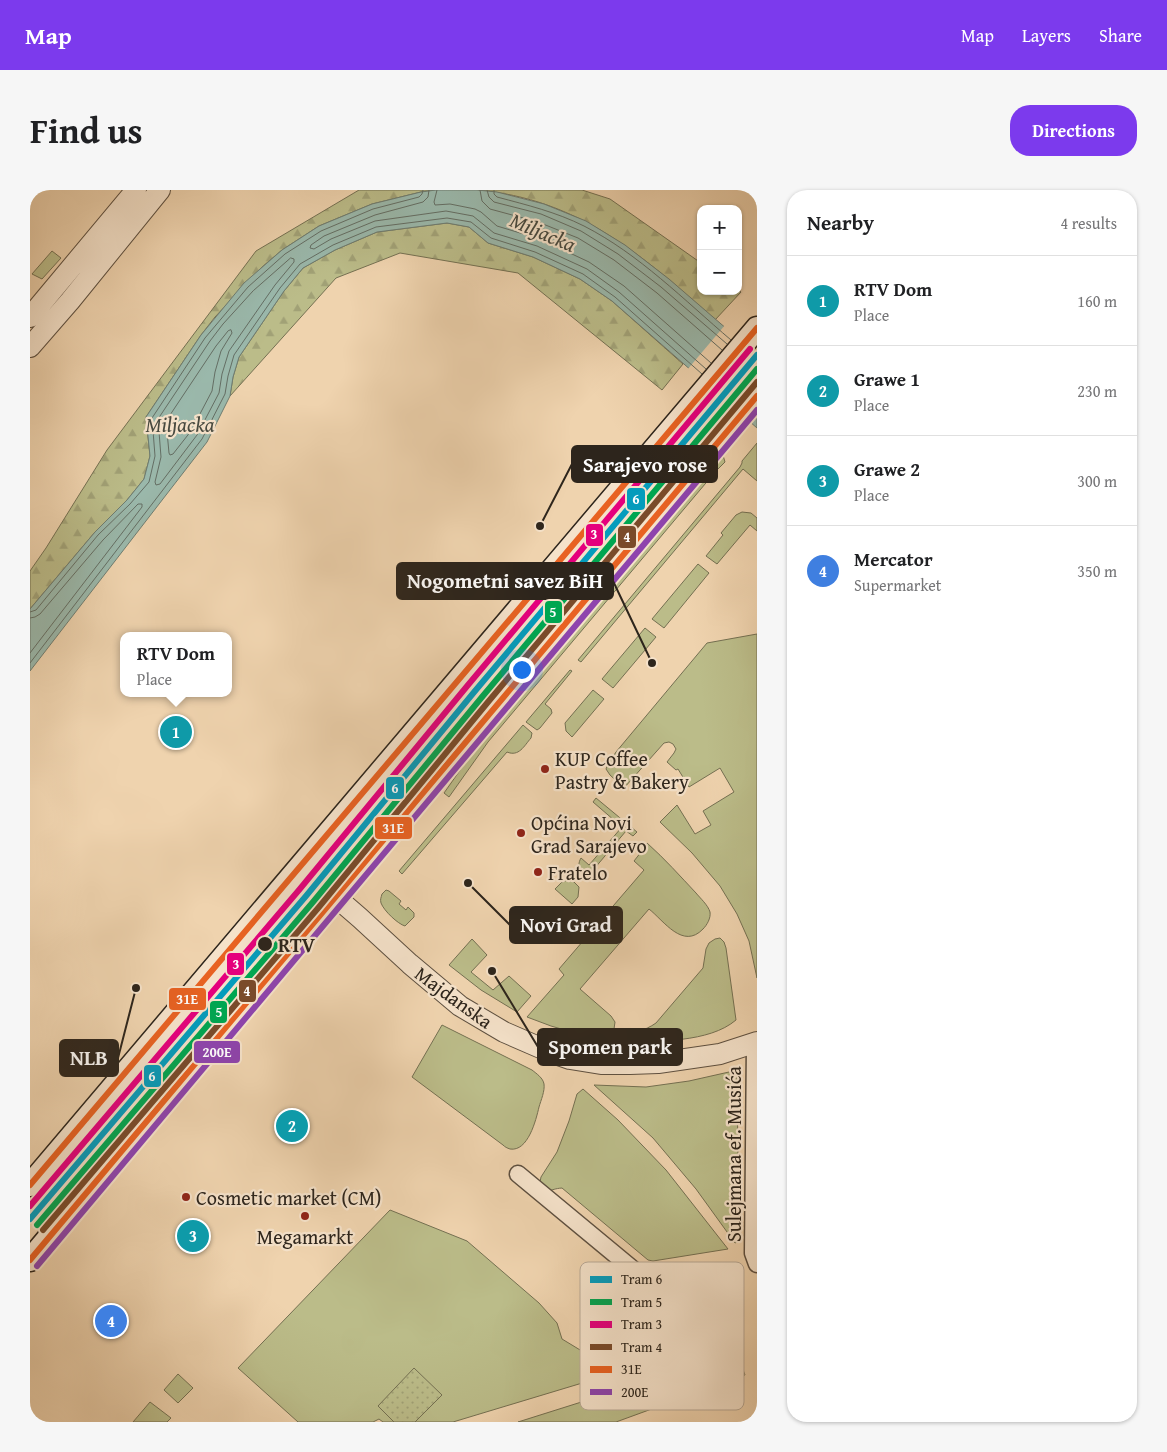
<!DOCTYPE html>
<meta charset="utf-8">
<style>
body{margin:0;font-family:"Gentium Book Plus",serif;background:#f6f6f6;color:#202124}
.controls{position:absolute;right:15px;top:15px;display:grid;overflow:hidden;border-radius:10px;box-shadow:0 1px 4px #0004}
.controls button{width:45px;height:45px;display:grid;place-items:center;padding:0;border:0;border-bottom:1px solid #e0e0e0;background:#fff;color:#202124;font:25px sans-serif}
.you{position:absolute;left:491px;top:479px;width:18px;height:18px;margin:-12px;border:4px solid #fff;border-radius:50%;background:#1a73e8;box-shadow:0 0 0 8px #1a73e833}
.badge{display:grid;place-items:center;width:32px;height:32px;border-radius:50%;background:#7c3aed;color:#fff;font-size:16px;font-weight:700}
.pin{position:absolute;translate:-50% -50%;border:2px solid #fff;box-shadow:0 1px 5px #0006}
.popup{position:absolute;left:90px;top:442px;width:112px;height:65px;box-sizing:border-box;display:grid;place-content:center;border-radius:10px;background:#fff;filter:drop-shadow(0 1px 4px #0005);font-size:16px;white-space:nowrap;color:#757577}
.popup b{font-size:19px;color:#202124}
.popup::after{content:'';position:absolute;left:50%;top:100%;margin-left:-10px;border:10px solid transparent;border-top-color:#fff}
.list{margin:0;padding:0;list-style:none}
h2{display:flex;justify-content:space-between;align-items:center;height:65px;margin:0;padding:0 20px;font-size:21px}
h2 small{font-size:16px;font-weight:400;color:#757577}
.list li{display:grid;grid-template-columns:32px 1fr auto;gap:15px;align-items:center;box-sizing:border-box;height:90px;padding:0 20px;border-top:1px solid #e0e0e0}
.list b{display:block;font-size:19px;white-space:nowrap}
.list p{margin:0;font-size:16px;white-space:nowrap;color:#757577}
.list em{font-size:16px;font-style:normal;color:#757577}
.map{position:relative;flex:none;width:727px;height:1232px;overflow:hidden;border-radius:20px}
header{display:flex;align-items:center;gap:30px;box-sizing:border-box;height:70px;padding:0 25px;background:#7c3aed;color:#fff}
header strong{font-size:24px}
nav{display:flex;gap:28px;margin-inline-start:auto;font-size:18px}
.intro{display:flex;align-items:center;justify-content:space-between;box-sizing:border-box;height:120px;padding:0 30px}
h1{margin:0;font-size:35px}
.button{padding:12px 22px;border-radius:20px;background:#7c3aed;color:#fff;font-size:18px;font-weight:700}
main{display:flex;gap:30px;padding:0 30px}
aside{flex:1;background:#fff;border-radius:20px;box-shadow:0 1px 4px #0004}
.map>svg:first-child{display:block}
</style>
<header>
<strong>Map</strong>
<nav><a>Map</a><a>Layers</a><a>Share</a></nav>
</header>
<div class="intro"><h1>Find us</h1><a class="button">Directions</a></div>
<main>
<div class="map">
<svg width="727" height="1232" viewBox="0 0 727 1232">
<defs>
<pattern id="forest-firs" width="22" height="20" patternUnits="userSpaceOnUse" patternTransform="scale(1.25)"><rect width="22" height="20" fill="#bbbc89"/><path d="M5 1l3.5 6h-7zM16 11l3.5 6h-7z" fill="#a1a176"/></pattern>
<pattern id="park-dots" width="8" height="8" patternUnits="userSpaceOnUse" patternTransform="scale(1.25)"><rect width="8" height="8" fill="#bbbc89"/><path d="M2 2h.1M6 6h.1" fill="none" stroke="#a1a176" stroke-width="1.8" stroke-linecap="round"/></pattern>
</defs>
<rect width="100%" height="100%" fill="#efd3ae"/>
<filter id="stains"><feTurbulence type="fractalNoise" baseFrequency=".004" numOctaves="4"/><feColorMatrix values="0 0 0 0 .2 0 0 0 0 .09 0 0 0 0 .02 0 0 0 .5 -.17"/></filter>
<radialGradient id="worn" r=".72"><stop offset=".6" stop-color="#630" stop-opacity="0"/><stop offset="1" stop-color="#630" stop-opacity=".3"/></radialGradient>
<path fill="#bbbc89" stroke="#747052" d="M22,61l9,7 -19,21 -10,-5z
M727,253v38l-14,-12 -162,193 -3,-2 162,-193 2,-4v-2z
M692,262l3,10 -9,9 -228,271 -39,55 -5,-4 31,-44z
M712,322l9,1 6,5v13l-7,-6 -33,39 -11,-8 17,-21 -2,-2 15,-18z
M668,374l11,9 -45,55 -12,-9z
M615,438l11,9 -43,51 -11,-9z
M727,444v344l-8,-37 -12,-27 -17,-28 -28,-33 -32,-31 17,-17 18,29 16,-9 -8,-14 31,-19 -14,-24 -31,19 -11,-18 -2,1 -9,-8 7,-9 2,-4 -3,-5 -4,-2 -5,1 -40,45 -14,-13 -4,-6 2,-5 8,-12 91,-109z
M540,480l2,1 -27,33 6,5 1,4 -12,15 -3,2 -11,-8z
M563,500l11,9 -32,38 -6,-6 -1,-8z
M493,535l9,8 -1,5c-7,8 -12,19 -24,14l-105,122 -3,-3z
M566,608l41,34 -4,4 -7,-5 -32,38 8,7 -8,4c-11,-3 -19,-12 -13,-22l8,7 33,-38 -29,-25z
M617,653c18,16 33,33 49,50 4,5 12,12 14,19 1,6 -3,13 -7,17 -20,21 -39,-8 -54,-20l-69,80 31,27 4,6 -1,7 -5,10 -34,-6 -24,-7 -24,-9 37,-42 -5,-6 85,-99 -10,-9 11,-14 -1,-1z
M538,690l6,2 5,5 -1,10 -6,7 -17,-15 7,-7z
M356,700l3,1 12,10 -2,3 7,6 2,-3 6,6v4l-9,9c-7,-2 -21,-15 -24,-23 -1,-4 0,-5 1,-9z
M690,748l4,4 2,6 10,72c-27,23 -79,21 -113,22 9,-10 22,-11 33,-19l47,-55 3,-19 3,-6 6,-4z
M442,749l15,16 -16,17 22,18 16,-14 22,20 -14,16 -36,-22 -32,-25z
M412,835l90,45c5,4 11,8 12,14 1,7 -3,16 -5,23 -3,13 -11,45 -29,42 -3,-1 -5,-2 -7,-4l-91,-68z
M699,882l6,2 2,4 2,163 -4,2 -39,-54 -43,-51 -59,-53 52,2 43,-6z
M553,899l35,31 48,50 62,79 -75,12 -5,-1 -86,-72c-14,1 -11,7 -22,-6l1,-5 16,-25 12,-31 8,-27z
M360,1020l77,31 72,62 18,20 5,16 33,20 5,-7 22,19 -169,51h-70l-4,-3 -6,3h-75l-60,-54z
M703,1116v37l12,32 -129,47h-98l111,-35z
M148,1184l15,14 -15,15 -14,-13z
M120,1212l21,16 -4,4h-34z"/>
<path fill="url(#forest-firs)" stroke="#747052" d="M329,0h77l-15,2 -49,12 -53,22 -37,24 -20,17 -47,50 -14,18 -55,82 4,39 -6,23 -17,21 -32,32 -65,77v-38l16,-23 61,-98 149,-199z
M447,0h105l28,9 91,64v28h37v-1l3,2 -26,28c-73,-65 -136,-121 -238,-130z
M417,33l22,4 19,16 45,14 47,22 32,22 71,63 -21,26 -144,-117 -118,-20 -64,25 -106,118 3,-19 6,-20 45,-66 19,-23 32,-18 42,-18z"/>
<path fill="url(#park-dots)" stroke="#747052" d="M384,1178l28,27 -27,27h-21l-16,-16z"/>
<path fill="#9ab8ab" stroke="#6e7d72" d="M406,0h41l20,2 47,12 42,17 39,24 44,34 88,76v73l-145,-127 -32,-22 -47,-22 -45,-14 -19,-16 -22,-4 -70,9 -42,18 -32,18 -19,23 -45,66 -6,20 -3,19 -23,46 -177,229v-62l65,-77 32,-32 17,-21 6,-23 -4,-39 55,-82 43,-52 38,-33 37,-24 53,-22 49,-12z"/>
<path fill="#efd3ae" d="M695,135l32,27v60l-9,11 -61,-53z"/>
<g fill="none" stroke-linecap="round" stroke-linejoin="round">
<path stroke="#646e64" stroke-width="1" d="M399,0l-1,7 -5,5 -48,13 -51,21 -13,9 -1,3 4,1 17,-10 44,-18 71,-10 27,5 21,17 43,13 50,23 32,23 87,77
M407,0l-3,12 1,3 15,-1 25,5 6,3 16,14 43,13 49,23 35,24 87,77
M450,0l2,11 8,8 48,13 40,16 36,22 43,33 65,57
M457,0l2,7 5,5 47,12 40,17 37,23 43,33 66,57
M464,0v4l3,3c30,8 59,15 87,29 55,28 100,74 147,114
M261,68l3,1v3l-19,23 -46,66 -7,23 -3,19 -22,42 -37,49 -4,1 -1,-3 6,-25 -3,-38 52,-78 13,-17 30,-33z
M201,140l1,3 -11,18 -6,21 -3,19 -21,40 -18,23 -3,1 -1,-2 -3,-32 50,-75 12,-15z
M0,422l6,-2 62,-75 32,-31 19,-22 6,-26 -3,-38 53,-80 43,-51 37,-33 36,-23 52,-22 46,-12 3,-3 1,-4
M0,428l5,-1 5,-3 63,-74 35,-36h4v3l-112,146
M0,473l172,-224 23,-45 3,-18 6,-21 46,-67 20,-24 33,-19 43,-18 71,-9 24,4 20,16 44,14 48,22 32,23 87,77"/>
<defs>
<path id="minor" d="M725,853l-2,210 4,11
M488,984l123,102"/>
<path id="tertiary" d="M0,127l106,-127
M0,157l40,-46 90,-111
M270,676l60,52 50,46 50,42 44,26 46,20 20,7 31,5h29l28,-1 62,-9 37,-12"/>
<path id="secondary" d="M0,995l727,-857
M0,1070l727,-864"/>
</defs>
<use href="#minor" stroke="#5e5040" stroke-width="19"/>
<use href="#tertiary" stroke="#5e5040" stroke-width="22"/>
<use href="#secondary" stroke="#2d251c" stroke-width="25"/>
<use href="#minor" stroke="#f5e2ca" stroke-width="16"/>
<use href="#tertiary" stroke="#f5e2ca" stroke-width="20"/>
<use href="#secondary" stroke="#f5e2ca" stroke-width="22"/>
<defs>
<path id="bus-1" d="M0,995l727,-857
M0,1070l727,-864"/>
<path id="bus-2" d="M7,1076l720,-856"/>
</defs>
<use href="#bus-1" stroke="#f5e2ca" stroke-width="10"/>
<use href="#bus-2" stroke="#f5e2ca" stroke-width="10"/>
<use href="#bus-1" stroke="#e86222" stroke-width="6"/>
<use href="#bus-2" stroke="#8e44ad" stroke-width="6"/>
<defs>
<path id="tram-1" d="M0,1029l276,-323 169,-205 282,-336"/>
<path id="tram-2" d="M7,1035l276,-323 169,-205 275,-328"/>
<path id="tram-3" d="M0,1016l269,-316 169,-205 282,-336"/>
<path id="tram-4" d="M13,1040l276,-323 169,-205 269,-320"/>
</defs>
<use href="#tram-1" stroke="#f5e2ca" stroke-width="10"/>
<use href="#tram-2" stroke="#f5e2ca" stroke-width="10"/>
<use href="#tram-3" stroke="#f5e2ca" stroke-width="10"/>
<use href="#tram-4" stroke="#f5e2ca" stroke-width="10"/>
<use href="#tram-1" stroke="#049cbc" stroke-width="6"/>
<use href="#tram-2" stroke="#00a651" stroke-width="6"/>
<use href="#tram-3" stroke="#e5007d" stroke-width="6"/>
<use href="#tram-4" stroke="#7a4b2a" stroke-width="6"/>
</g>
<g fill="#8f2418" stroke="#f5e2ca" stroke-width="2">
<circle cx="515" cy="579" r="5"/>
<circle cx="491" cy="643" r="5"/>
<circle cx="508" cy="682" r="5"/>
<circle cx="156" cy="1007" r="5"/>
<circle cx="275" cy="1026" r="5"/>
</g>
<circle fill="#2d251c" stroke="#f5e2ca" stroke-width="2" cx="235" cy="754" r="8"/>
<g text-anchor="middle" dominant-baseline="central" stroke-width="4.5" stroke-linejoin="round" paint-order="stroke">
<g font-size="20" fill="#2d251c" stroke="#f5e2ca" text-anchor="start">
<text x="525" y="568">KUP Coffee<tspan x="525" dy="23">Pastry &amp; Bakery</tspan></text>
<text x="501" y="632">Općina Novi<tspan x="501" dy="23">Grad Sarajevo</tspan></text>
<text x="518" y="682">Fratelo</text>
<text x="166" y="1007">Cosmetic market (CM)</text>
<text x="275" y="1046" text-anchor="middle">Megamarkt</text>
</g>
<g font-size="20" font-weight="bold" fill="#2d251c" stroke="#f5e2ca" text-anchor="start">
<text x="248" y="754">RTV</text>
</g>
<g font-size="20" fill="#2d251c" stroke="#f5e2ca">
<text transform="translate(424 807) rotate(36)">Majdanska</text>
<text transform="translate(703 964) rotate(-90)">Sulejmana ef. Musića</text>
</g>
<g font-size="21" font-style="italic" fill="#484a40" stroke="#f5e2ca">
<text transform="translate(513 42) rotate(23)">Miljacka</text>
<text x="150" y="234">Miljacka</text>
</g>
</g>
<rect x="550" y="1072" width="164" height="148" rx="8" fill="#f5e2ca" stroke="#b9a996" stroke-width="1"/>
<rect x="560" y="1086" width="22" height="7" fill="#049cbc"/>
<rect x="560" y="1109" width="22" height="6" fill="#00a651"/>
<rect x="560" y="1131" width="22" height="7" fill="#e5007d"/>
<rect x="560" y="1154" width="22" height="6" fill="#7a4b2a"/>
<rect x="560" y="1176" width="22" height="7" fill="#e86222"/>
<rect x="560" y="1199" width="22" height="6" fill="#8e44ad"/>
<g font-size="14" fill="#2d251c">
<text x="591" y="1094">Tram 6</text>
<text x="591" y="1117">Tram 5</text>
<text x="591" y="1139">Tram 3</text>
<text x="591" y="1162">Tram 4</text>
<text x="591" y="1184">31E</text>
<text x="591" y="1207">200E</text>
</g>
<path fill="none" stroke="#2d251c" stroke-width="2" d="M510 336L542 274M622 473L583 391M438 693L480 735M462 781L508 857M106 798L88 868"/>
<g fill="#2d251c" stroke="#f5e2ca" stroke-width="2">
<circle cx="510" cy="336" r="5"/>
<circle cx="622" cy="473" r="5"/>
<circle cx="438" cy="693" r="5"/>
<circle cx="462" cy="781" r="5"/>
<circle cx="106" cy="798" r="5"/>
</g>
<g fill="#2d251c" stroke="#2d251c" stroke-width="2">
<rect x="542" y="256" width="145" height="36" rx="5"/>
<rect x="367" y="373" width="216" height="36" rx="5"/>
<rect x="480" y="717" width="112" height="36" rx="5"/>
<rect x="508" y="839" width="144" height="36" rx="5"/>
<rect x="30" y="850" width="58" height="36" rx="5"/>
</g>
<g font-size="21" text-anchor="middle" font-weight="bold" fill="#fff">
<text x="615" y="282">Sarajevo rose</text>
<text x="475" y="398">Nogometni savez BiH</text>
<text x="536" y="742">Novi Grad</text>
<text x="580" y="864">Spomen park</text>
<text x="59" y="875">NLB</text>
</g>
<g stroke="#f5e2ca" stroke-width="2">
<rect x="596" y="297" width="20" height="24" rx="5" fill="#049cbc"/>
<rect x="555" y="333" width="19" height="24" rx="5" fill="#e5007d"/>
<rect x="587" y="335" width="20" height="24" rx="5" fill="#7a4b2a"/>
<rect x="514" y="410" width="19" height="24" rx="5" fill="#00a651"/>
<rect x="355" y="586" width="20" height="24" rx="5" fill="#049cbc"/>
<rect x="344" y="626" width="39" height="24" rx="5" fill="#e86222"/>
<rect x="196" y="762" width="19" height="24" rx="5" fill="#e5007d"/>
<rect x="208" y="789" width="19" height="24" rx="5" fill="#7a4b2a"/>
<rect x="138" y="797" width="39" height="24" rx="5" fill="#e86222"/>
<rect x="179" y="810" width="19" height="24" rx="5" fill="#00a651"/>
<rect x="163" y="850" width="48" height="24" rx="5" fill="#8e44ad"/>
<rect x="113" y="874" width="19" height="24" rx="5" fill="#049cbc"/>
</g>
<g font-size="14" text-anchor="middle" font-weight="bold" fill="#fff">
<text x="606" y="314">6</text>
<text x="564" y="349">3</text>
<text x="597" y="352">4</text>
<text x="523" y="427">5</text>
<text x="365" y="603">6</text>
<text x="363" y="643">31E</text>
<text x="206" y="779">3</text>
<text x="217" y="806">4</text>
<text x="157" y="814">31E</text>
<text x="189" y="827">5</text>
<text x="187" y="867">200E</text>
<text x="122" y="891">6</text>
</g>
<rect width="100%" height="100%" filter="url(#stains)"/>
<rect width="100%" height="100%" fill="url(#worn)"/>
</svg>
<div class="controls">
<button>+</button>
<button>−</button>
</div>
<div class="you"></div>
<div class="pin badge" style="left:146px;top:542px;background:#0f9aa8">1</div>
<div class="popup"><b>RTV Dom</b>Place</div>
<div class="pin badge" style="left:262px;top:936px;background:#0f9aa8">2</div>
<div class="pin badge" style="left:163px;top:1046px;background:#0f9aa8">3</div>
<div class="pin badge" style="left:81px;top:1131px;background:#3f7fe0">4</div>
</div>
<aside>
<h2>Nearby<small>4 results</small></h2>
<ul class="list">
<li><span class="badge" style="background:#0f9aa8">1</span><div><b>RTV Dom</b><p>Place</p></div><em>160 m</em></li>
<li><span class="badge" style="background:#0f9aa8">2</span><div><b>Grawe 1</b><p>Place</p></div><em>230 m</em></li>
<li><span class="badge" style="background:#0f9aa8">3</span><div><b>Grawe 2</b><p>Place</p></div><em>300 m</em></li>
<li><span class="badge" style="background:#3f7fe0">4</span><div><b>Mercator</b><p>Supermarket</p></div><em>350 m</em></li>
</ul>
</aside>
</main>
